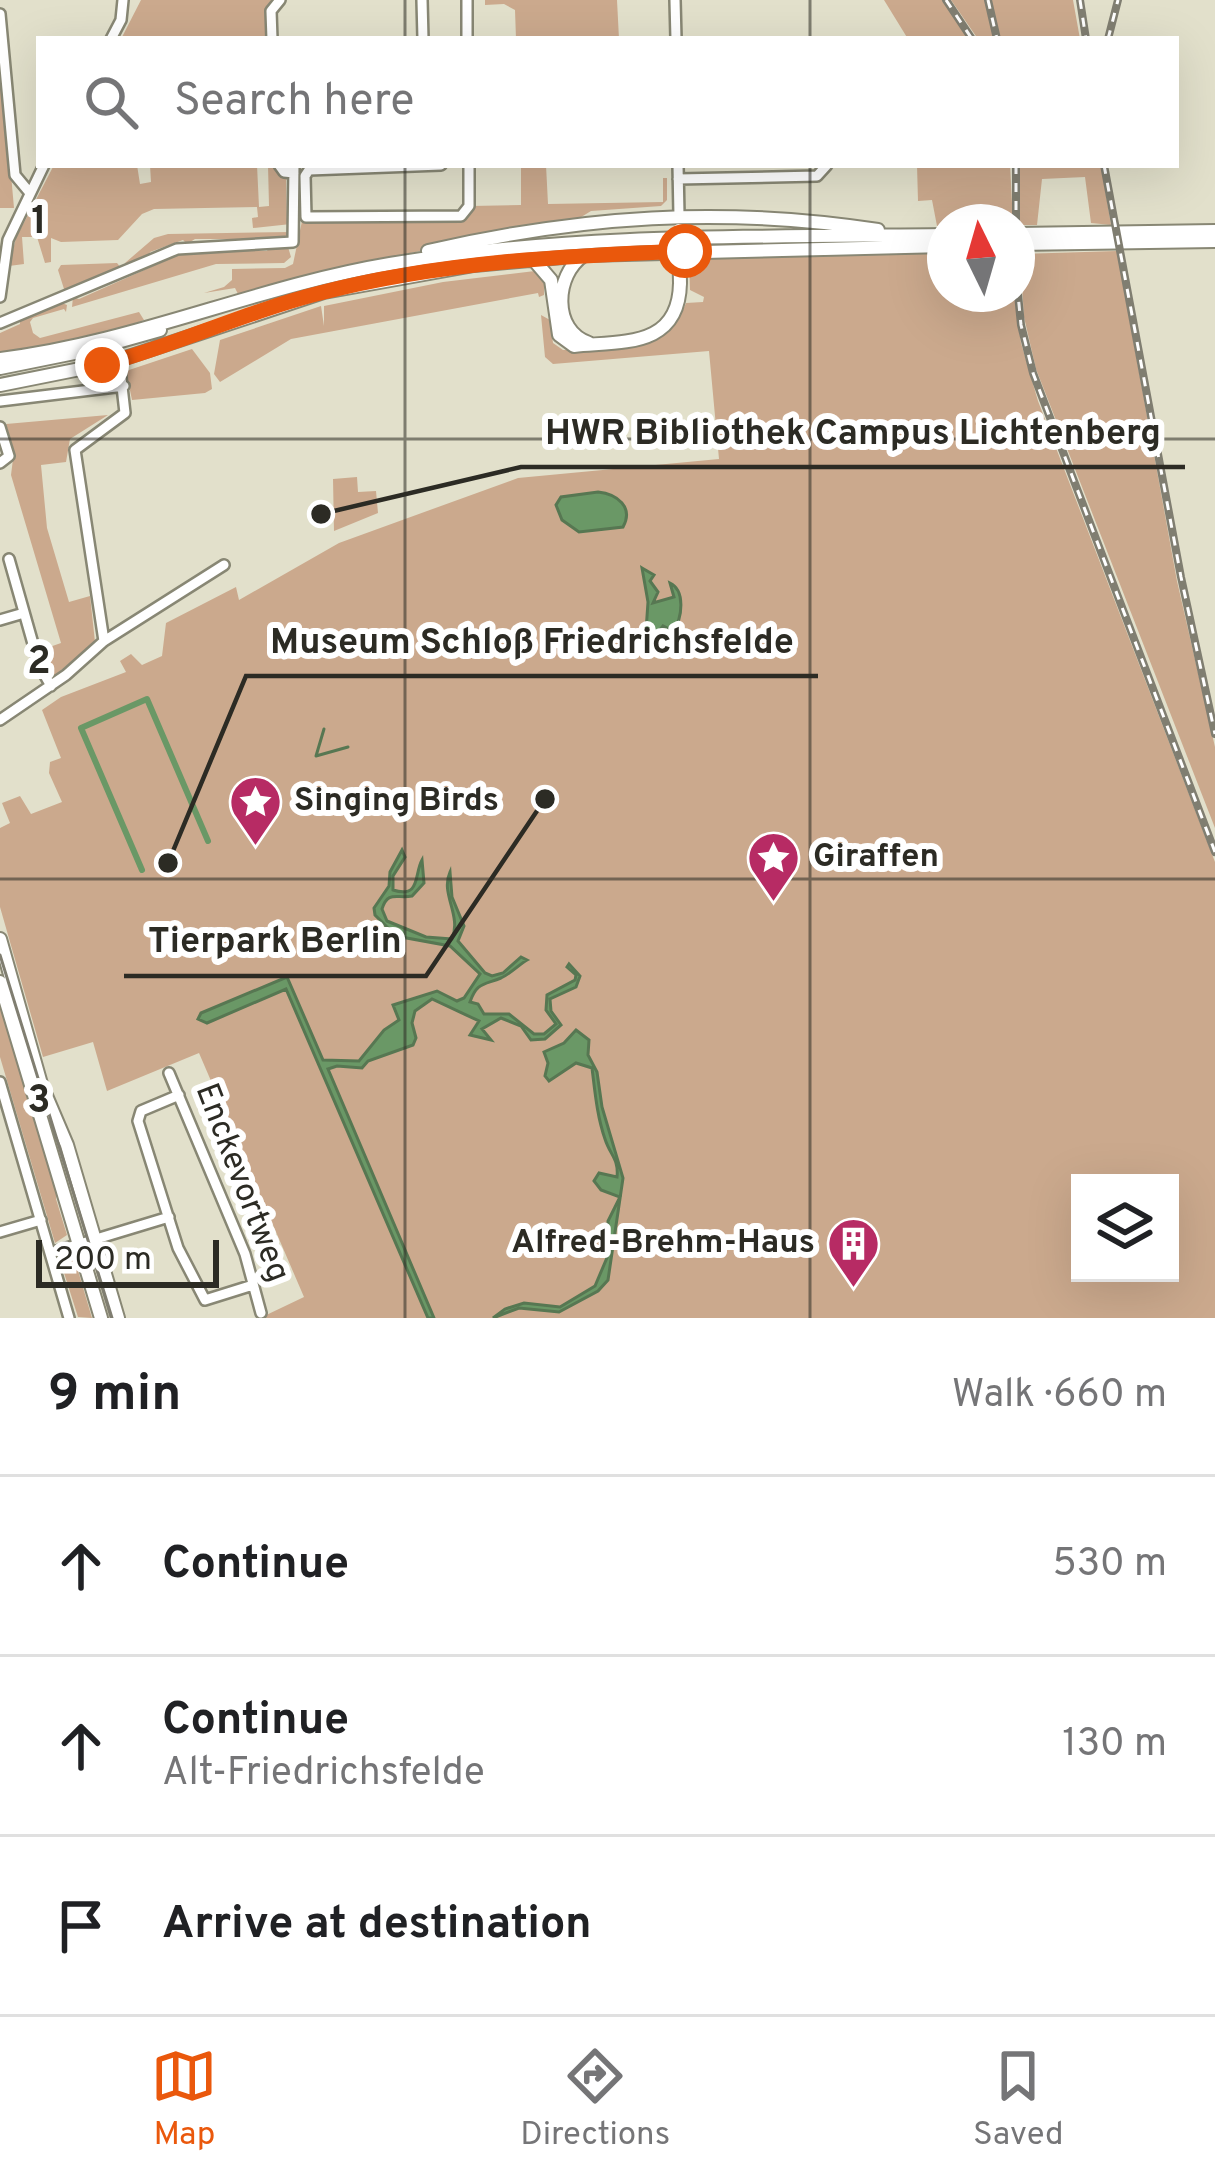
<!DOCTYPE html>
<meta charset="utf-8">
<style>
body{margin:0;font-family:Overpass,sans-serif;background:#f2f2f2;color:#202124}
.controls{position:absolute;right:36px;bottom:36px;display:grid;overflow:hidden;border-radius:0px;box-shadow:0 12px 48px #0002}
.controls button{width:108px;height:108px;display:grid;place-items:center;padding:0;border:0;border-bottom:3px solid #e0e0e0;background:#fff;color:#202124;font:60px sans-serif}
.compass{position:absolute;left:927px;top:204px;width:108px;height:108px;border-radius:50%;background:#fff;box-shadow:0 12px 48px #0002;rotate:355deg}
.scale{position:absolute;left:36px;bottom:30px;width:183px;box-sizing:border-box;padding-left:12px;border:6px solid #2c2b24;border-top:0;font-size:33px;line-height:42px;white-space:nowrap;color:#2c2b24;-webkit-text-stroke:9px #fff;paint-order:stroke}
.stop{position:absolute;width:36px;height:36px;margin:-27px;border:9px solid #ea580c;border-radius:50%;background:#fff}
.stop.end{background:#ea580c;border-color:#fff;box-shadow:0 3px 12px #0008}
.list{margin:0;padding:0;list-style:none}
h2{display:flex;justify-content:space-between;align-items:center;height:156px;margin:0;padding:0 48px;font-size:51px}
h2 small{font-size:39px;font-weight:400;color:#757577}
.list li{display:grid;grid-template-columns:78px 1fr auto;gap:36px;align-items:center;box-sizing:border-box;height:180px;padding:0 48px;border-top:3px solid #e0e0e0}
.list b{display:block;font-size:45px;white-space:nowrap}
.list p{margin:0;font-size:39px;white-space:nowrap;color:#757577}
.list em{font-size:39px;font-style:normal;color:#757577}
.icon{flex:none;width:66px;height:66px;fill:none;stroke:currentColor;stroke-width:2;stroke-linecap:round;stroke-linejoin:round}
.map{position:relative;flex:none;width:1215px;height:1318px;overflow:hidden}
.search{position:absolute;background:#fff;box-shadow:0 12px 48px #0002;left:36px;right:36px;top:36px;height:132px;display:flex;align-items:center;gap:30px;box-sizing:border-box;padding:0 42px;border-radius:0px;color:#757577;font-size:45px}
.sheet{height:696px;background:#fff}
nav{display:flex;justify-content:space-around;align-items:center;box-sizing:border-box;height:168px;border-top:3px solid #e0e0e0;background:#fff;font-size:33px;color:#757577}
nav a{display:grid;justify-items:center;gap:6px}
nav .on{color:#ea580c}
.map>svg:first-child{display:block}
</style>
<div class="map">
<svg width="1215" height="1318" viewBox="0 0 1215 1318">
<rect width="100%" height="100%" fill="#e2e0cb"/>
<path fill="#cba98d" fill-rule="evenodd" d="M141,0h135l-9,7v32h-146z
M485,0h132l2,39h-103l-1,-29 -11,-6 -19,1z
M884,0h59l28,39h-63z
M951,0h34l9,39h-16z
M990,0h83l7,39h-80z
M0,51l14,157h-14z
M54,165h83l3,19 11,-2 -1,-17h107l2,42 10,-1 -1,-41h9l14,10 -5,5 1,40 4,4 -38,4 -1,-10 6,-1 -1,-10 -103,2 -12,5 -24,26 -57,2 -10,-4v24l-6,1 -8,-26h-15l2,27 -15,2 7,-28z
M521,165h25l2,39 115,-2v-24h4v22l-6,6 -70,5 -13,8 -266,54 -74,21 -3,-6 -31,5 20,-6 8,-7v-11l53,-1 8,-4 9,-43 159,-2 9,-5 1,-8 50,-1z
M917,165h93l3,57h-68v4h-8l-5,-26 -14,1z
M1019,165h82l10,60 -20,-2 -6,-46 -43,2 -5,46h-18z
M291,232l-2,7h-94l-8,5 -4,-4 -33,12 -1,5 -22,9 -2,-3 29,-25 14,-4z
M269,247h19l3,10 -7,6 -68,1 -144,43 1,-10 6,2 108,-48h80z
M1117,251l60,330 38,166v81l-179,-459 -12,-52 -4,-63z
M919,253l26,2v39h69l7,49 17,58 177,461v456h-955l44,-21 -105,-244 -92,38 -14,-49 -50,15 -43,-150v-79l10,-5 -8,-20 18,-7 11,18 31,-12 -13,-29 1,-11 11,-4 -19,-48 19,-13 65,-25 -6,-11 11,-7 11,11 20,-9 4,-33 70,-36 3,13 100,-57 179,-65 201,-19 -10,-108 -156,13 -8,-7 -4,-42 9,5 3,23 10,7c48,0 103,4 123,-47l17,-1 1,-5 -14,-7 -1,-33zM1080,1183h90v90h-90z
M117,263l4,5 -51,20v4l-6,-3 -6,-19 3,-5z
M535,271l9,10v14l-5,2 -1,-4 -247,46 -71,43 -6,-8 6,-34 101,-34 3,20v-20l119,-24z
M62,303l5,2 -1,7 -2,-3 -31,9 -3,4 3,11 7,5 99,-26 5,8 -36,13 -108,21v-21l20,-9v-4z
M192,349l18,24 2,16 -7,4 -73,7 -6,-29z
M108,415l-38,24 -4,23 -25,3 6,63 22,74 21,-6 5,46 -42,35 -10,-13 -2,-14 20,-7 -50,-168 3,-24 -8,-27z
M357,477l1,15 18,-1 2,22 -44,18 -1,-52z
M0,996l58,195 -2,8 11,36 -12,8 -55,-186z
M69,1254l5,3 18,61 -14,-1 -19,-60z"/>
<path fill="#6a9866" stroke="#577752" stroke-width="3" d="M598,492c19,2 36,15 25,35l-44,5 -17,-12 -6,-15 5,-8z
M642,568l12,7 -4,6 8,11 -5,11 21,-6 -4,-14c15,7 13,34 3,48l-10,-5 -7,9 -3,-5 -7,1 2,-29z
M402,850l3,7 -12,19v14c28,9 21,-16 29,-30l2,23 -12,13c-15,3 -24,-6 -30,13l5,12 39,16 26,2c10,-24 -12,-45 -2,-67l2,25 12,29 -6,15 27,32 7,3 11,-3 18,-16 6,3c-7,4 -17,14 -26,18 -17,7 -24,4 -31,24l8,2 6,10h25l25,20h10l12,-10 -10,-14 1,-15 28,-15 1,-5 -9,-8 2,-3 11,12 -4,11 -26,12 1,12 10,14 -16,14 -14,1 -10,-14 -20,-8 -19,11 9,11 -21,-5 9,-14 -47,-22 -17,12 -3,12 4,15 -3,7 -45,16 -6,7 -25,-2 -9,3 106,249h-6l-142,-329 -79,34 -9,-4 3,-6 86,-36 36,83 36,1 25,-31 15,-10 -6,-15 44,-14 20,10 7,-3 16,-24 -30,-28 -54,-10 -21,-21 -1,-7 15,-22 1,-14z
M576,1030l13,10 -1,15 9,17 5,35 21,71 -15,102 -10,11 -39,21 -40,-4 -26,10 12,-9 19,-6 36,4 35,-21 14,-33 -1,-32 12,-24 -19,-7 -7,-9 5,-8 18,4c2,-18 -7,-22 -12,-38 -8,-23 -10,-47 -13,-71l-16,-5 -27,18 -4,-5 3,-13 -4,-11 20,-9z"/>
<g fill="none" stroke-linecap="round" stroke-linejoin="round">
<path stroke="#577752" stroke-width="3" d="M324,729l-8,27 32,-9"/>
<path stroke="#6a9866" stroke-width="6" d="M142,870l-61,-142 66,-29 61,142"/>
<defs>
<path id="minor" d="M422,0l1,39
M467,0v39
M675,0l1,39
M0,14l15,161 15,18
M111,39l10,-19 2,-20
M272,39l-1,-28 9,-11
M279,165l5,7 10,1
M441,165l-132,5 -4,6 1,41 155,-1 8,-10v-41
M678,165l1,51
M678,179l139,-3 10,-11
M0,297l8,-57 36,-75
M0,323l177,-74 116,-7 1,-77
M0,401l124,-15
M0,427l9,29 -9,7
M9,559l30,106 12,21
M0,620l24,-7
M104,641l-29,-191 50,-37 -6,-53
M0,720l66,-45 38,-34 120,-76
M169,1073l76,181 16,59
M0,1082l69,236
M179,1095l-38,16 -3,10 40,127 27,52 48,-15
M0,1232l41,-12
M50,1253l119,-36"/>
<path id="major" d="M1017,234l198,-3
M1017,244l198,-3
M428,251c154,-35 293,-45 450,-21
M584,255c-30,20 -32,76 5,88
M533,259l18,21 8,55 15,11c49,-5 105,2 106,-63
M0,359c133,-16 258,-73 390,-95 182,-31 371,-27 555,-29
M0,368l89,-18 71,-20
M0,385l110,-22 214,-71 150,-27 111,-10 360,-9
M0,939l41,145 26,61 51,173
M0,982l101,336"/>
</defs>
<use href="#minor" stroke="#888774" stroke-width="14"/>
<use href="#major" stroke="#888774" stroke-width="16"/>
<use href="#minor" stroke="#fff" stroke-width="9"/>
<use href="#major" stroke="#fff" stroke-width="12"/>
<path stroke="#807e71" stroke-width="3" d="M0,955l112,363"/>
<defs>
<path id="rail" d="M946,0l26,39
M988,0l9,39
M1080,0l6,39
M1108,39l10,-39
M1016,165v57
M1104,165l77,412 34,157
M1017,284l4,41 12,48 182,479"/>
</defs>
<use href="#rail" stroke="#807e71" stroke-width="8"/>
<use href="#rail" stroke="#fff" stroke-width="3" stroke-dasharray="9" stroke-linecap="butt"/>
<defs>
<path id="major-bridge" d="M679,230l1,53"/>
</defs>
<use href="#major-bridge" stroke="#888774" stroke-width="16" stroke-linecap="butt"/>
<use href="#major-bridge" stroke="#fff" stroke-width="12"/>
</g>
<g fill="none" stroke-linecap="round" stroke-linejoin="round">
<path stroke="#ea580c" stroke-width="15" d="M102,365c74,-20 143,-53 218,-72 119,-31 242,-37 365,-42"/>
</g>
<path fill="none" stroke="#2c2b24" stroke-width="3" stroke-opacity="0.55" d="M405,0v39M810,0v39M405,165v1153M810,165v1153M0,439h1215M0,879h1215"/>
<defs>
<symbol id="sight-pin" viewBox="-11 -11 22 30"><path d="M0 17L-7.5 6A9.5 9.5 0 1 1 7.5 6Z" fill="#b72b64" stroke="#fff"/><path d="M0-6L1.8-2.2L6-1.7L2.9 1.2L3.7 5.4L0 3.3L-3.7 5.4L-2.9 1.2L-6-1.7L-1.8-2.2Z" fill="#fff"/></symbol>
<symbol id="building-pin" viewBox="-11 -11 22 30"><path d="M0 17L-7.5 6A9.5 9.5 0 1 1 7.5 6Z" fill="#b72b64" stroke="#fff"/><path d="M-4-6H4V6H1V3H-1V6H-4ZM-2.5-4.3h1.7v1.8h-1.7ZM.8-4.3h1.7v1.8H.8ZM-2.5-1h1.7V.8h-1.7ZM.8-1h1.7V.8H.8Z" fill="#fff"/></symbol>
</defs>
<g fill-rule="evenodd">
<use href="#sight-pin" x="226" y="772" width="59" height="81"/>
<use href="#sight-pin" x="744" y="828" width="59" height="81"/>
<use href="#building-pin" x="824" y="1214" width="59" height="81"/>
</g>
<g text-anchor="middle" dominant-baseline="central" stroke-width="12" stroke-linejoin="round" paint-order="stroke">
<g font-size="33" font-weight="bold" fill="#2c2b24" stroke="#fff" text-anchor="start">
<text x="294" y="802">Singing Birds</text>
<text x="813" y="858">Giraffen</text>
<text x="815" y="1244" text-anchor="end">Alfred-Brehm-Haus</text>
</g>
<g font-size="33" fill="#2c2b24" stroke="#fff">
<text transform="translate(241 1183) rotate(69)">Enckevortweg</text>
</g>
</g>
<g font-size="39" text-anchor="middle" font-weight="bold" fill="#2c2b24" stroke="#fff" stroke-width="12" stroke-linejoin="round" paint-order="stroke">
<text x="39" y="233">1</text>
<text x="39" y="673">2</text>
<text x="39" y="1112">3</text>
</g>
<path fill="none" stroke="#2c2b24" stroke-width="4.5" d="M321 514L521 467H1185M168 863L246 676H818M545 799L426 976H124"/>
<g fill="#2c2b24" stroke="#fff" stroke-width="4.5">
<circle cx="321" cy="514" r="12"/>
<circle cx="168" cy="863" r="12"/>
<circle cx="545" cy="799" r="12"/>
</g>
<g font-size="36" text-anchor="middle" font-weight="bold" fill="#2c2b24" stroke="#fff" stroke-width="12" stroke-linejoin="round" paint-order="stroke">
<text x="853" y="444">HWR Bibliothek Campus Lichtenberg</text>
<text x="532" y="653">Museum Schloß Friedrichsfelde</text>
<text x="275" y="952">Tierpark Berlin</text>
</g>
</svg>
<div class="controls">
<button><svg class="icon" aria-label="layers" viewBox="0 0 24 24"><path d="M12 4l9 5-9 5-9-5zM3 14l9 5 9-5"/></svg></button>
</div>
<svg class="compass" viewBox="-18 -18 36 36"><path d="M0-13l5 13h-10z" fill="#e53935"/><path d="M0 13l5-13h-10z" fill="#757577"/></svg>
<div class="scale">200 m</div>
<div class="stop" style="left:685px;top:251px"></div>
<div class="stop end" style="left:102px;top:365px"></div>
<div class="search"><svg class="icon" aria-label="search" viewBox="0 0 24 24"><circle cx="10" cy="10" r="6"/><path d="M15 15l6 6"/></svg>Search here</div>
</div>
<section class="sheet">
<h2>9 min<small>Walk · 660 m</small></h2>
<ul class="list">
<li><svg class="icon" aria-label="ahead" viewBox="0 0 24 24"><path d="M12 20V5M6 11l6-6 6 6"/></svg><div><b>Continue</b></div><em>530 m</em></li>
<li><svg class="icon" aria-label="ahead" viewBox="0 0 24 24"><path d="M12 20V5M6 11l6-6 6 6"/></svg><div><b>Continue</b><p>Alt-Friedrichsfelde</p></div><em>130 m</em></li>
<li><svg class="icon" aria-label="arrive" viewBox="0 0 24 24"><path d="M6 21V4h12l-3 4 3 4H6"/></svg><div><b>Arrive at destination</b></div></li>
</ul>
</section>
<nav>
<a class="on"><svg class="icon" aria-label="map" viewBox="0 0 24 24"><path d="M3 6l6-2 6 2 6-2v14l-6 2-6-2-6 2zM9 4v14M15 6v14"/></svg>Map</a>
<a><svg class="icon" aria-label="directions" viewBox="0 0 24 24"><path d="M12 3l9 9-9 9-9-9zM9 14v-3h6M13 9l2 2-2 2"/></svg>Directions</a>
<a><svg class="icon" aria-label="saved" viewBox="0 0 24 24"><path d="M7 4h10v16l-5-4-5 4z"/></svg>Saved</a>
</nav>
